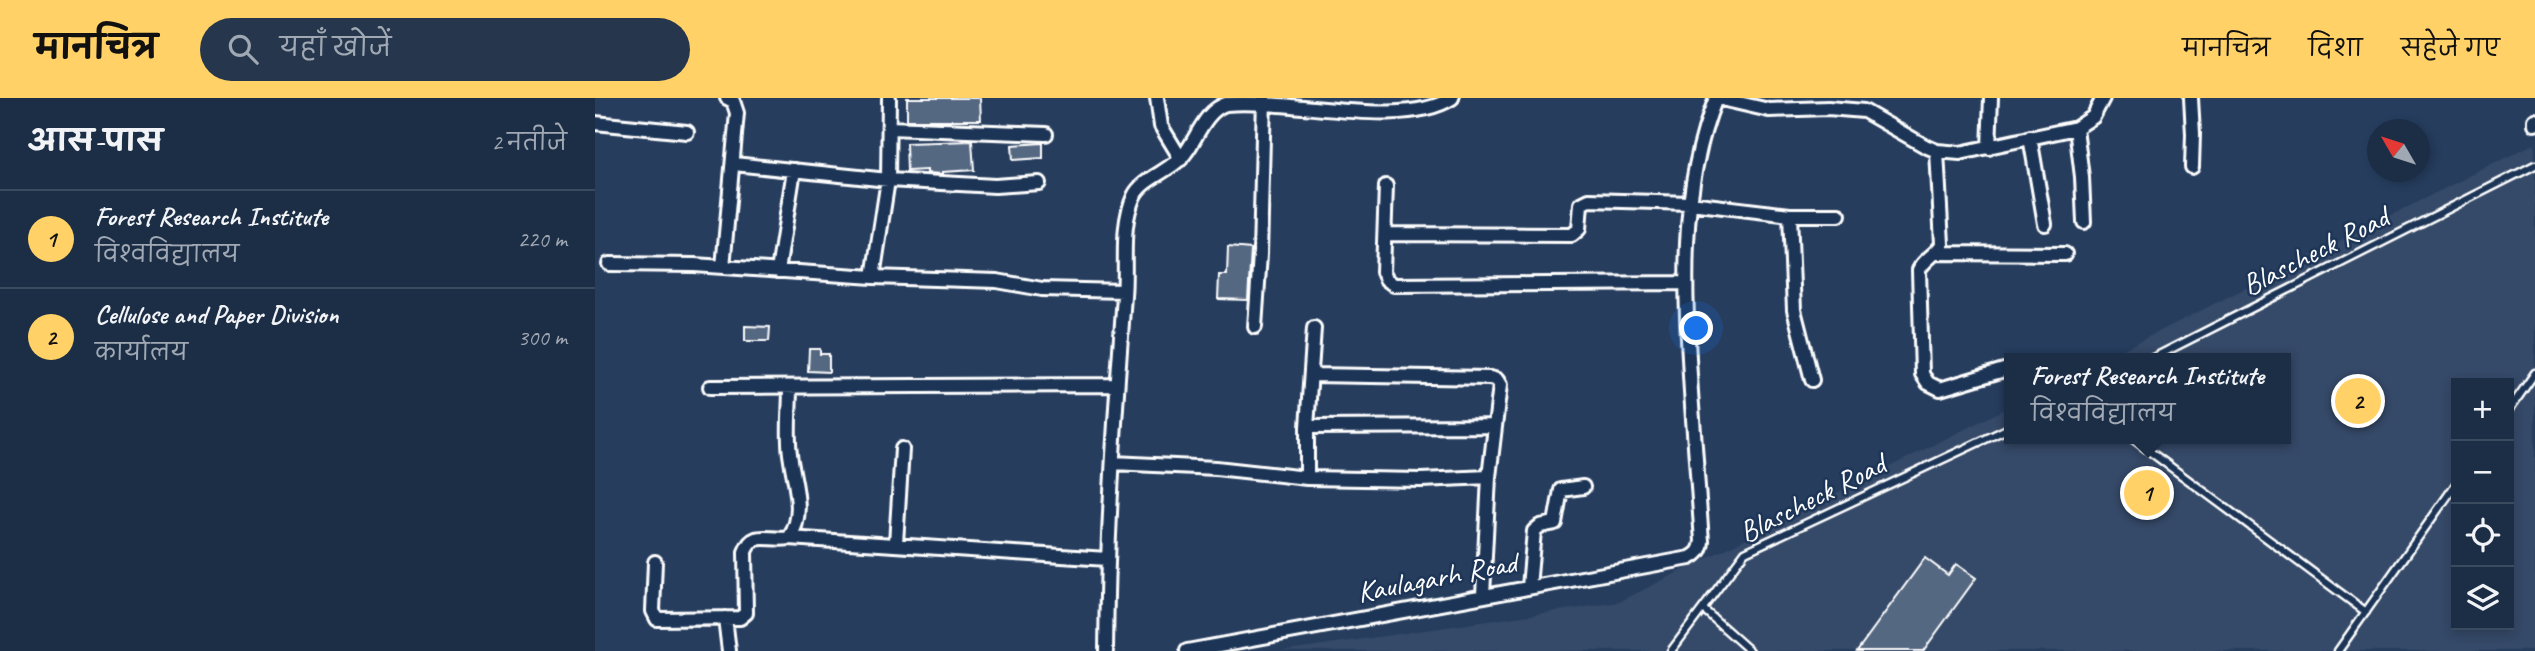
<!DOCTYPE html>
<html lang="hi">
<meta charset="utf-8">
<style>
body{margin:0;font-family:Caveat,"Playpen Sans Deva",sans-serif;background:#25364d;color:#f1f3f6}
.controls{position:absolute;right:21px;bottom:21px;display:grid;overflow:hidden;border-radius:0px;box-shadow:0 4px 10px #0003}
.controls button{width:63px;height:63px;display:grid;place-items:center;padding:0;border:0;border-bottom:2px solid #3a4a5f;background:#1c2e46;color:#f1f3f6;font:35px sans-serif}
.compass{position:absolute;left:1772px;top:21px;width:63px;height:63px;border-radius:50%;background:#1c2e46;box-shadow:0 4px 10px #0003;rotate:309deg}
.you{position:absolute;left:1102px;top:231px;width:24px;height:24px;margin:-18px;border:5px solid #fff;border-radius:50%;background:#1a73e8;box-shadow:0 0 0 10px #1a73e833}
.badge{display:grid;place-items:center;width:46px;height:46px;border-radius:50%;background:#ffd166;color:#111;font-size:23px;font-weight:700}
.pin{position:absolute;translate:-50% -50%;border:4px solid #fff;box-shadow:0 2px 7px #0006}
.popup{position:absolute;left:1409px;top:255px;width:287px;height:91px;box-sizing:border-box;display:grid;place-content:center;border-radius:0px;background:#1c2e46;filter:drop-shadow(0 2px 5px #0005);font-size:23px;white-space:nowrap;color:#a0a8b3}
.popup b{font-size:26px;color:#f1f3f6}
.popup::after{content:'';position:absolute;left:50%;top:100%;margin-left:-14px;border:14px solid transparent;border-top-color:#1c2e46}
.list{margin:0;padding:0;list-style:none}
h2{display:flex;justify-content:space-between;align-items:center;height:91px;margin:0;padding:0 28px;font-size:30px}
h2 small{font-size:23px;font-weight:400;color:#a0a8b3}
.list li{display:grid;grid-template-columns:46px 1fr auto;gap:21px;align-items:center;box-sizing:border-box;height:98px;padding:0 28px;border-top:2px solid #3a4a5f}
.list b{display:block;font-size:26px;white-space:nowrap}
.list p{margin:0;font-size:23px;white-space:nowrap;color:#a0a8b3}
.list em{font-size:23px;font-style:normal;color:#a0a8b3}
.icon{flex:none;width:38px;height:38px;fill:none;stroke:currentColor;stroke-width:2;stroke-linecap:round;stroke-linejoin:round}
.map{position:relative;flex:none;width:1940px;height:553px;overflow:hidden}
header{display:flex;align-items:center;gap:42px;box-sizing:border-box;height:98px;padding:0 35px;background:#ffd166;color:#111}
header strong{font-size:33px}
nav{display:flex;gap:38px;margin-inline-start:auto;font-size:24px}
.search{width:490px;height:63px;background:#25364d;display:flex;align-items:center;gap:18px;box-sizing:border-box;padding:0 24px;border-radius:38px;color:#a0a8b3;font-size:26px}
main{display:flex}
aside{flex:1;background:#1c2e46}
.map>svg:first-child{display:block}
</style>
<header>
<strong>मानचित्र</strong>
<div class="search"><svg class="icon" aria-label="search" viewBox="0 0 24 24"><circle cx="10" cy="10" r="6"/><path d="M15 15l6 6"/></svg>यहाँ खोजें</div>
<nav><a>मानचित्र</a><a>दिशा</a><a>सहेजे गए</a></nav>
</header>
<main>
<aside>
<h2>आस-पास<small>2 नतीजे</small></h2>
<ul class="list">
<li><span class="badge">1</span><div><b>Forest Research Institute</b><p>विश्वविद्यालय</p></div><em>220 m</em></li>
<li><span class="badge">2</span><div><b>Cellulose and Paper Division</b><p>कार्यालय</p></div><em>300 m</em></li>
</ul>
</aside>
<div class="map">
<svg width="1940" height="553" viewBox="0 0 1940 553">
<rect width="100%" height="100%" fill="#263d5e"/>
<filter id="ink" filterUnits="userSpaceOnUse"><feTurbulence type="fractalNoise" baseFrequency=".0143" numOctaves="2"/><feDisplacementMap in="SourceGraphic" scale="14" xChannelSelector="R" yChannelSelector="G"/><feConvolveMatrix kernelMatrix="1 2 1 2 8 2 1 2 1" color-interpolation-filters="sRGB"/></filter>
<g filter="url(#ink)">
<path fill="#344a68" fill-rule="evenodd" d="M1940,45v508h-1255l339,-49 390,-195v32h276v-81h-179zM1861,285h53v242h-53z"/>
<path fill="#556781" stroke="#fff" stroke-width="2" d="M312,0h73l1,22h-74z
M377,43l2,29 -31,2v2l-16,-1v-3l-20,1 -1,-28z
M448,45v15l-30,2 -1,-15z
M633,149l23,2 -3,51 -30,-1 1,-24h8z
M150,228l25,1 -1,14h-24z
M214,251h11v5h9v18l-21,-1z
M1330,460l23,17 8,-11 20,14 -53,73h-66z"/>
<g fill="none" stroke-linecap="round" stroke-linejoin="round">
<defs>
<path id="lane" d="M1558,260l382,-193
M1914,312l26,-37
M1538,341l233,173
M1108,511l47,42
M1076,553l74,-99 264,-124
M1743,553l118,-167"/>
<path id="street" d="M562,0l4,28 20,33
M1122,0l52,12 59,-2 36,3 61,35 12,5 23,2 116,-25 17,-11 10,-19
M1596,0l2,36 -1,33
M0,25l92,9
M1940,26v-4
M294,30l157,6
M1481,30l6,49 2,45
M1435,39l15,87
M1394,50l2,-50
M1342,53l5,93c-6,11 -18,15 -23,26l3,104 6,9 12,6 64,-19
M139,66l154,16 107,6 44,-3
M791,88l-3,86 3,7 8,6 292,-2
M1195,117l4,95 18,70
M790,136l187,1 7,-6 2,-25 8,-4 101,3 100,12h49
M1342,155l128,1
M14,166l85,1 179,12 124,4 45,8 82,2
M128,169l14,-154 -4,-12 -6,-3
M183,173l16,-101
M278,179l15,-97 1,-82
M660,229l5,-73 4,-156
M717,277l178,3 7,2 3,5 -11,92 -6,118
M115,289l406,-2
M712,329l188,-1
M518,365l103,5 91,10 114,2 68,-3
M712,380v-51l7,-99
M194,440l318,21
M301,445l6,-94
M60,464l-2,49 4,8 83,-1 6,-5 -1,-61c8,-23 25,-10 44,-14 20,-28 0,-66 0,-96 -1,-19 1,-37 1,-55
M934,489l5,-56 6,-5 15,-3 6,-33 22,-3
M130,520l4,33
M511,553c1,-119 9,-237 18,-355 3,-34 -4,-69 10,-100 9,-19 39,-25 52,-44 11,-15 20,-42 40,-48 64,-6 176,26 226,-6
M592,553l503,-93c8,-4 11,-8 12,-17 -4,-49 -7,-99 -11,-149 -6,-98 -13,-201 25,-294"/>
</defs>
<use href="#lane" stroke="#fff" stroke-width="11"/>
<use href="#street" stroke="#fff" stroke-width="18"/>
<use href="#lane" stroke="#1d3557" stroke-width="6"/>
<use href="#street" stroke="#1d3557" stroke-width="12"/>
</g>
</g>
<g text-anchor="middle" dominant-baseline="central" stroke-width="5" stroke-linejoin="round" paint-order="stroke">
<g font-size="30" fill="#fff" stroke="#1d3557">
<text transform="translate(1720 153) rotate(-27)">Blascheck Road</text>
<text transform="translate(1217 400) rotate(-27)">Blascheck Road</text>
<text transform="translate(842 479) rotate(-11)">Kaulagarh Road</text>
</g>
</g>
</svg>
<div class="controls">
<button>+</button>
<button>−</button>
<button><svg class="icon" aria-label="locate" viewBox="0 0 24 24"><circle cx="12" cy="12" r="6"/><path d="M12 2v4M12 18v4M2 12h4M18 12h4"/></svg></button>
<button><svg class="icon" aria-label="layers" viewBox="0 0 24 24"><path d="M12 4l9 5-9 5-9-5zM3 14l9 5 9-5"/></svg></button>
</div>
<svg class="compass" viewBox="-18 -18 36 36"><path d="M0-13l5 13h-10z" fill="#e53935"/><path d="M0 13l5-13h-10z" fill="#a0a8b3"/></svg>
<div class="you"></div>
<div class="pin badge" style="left:1552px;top:395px">1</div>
<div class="popup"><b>Forest Research Institute</b>विश्वविद्यालय</div>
<div class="pin badge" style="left:1763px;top:303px">2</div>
</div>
</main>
